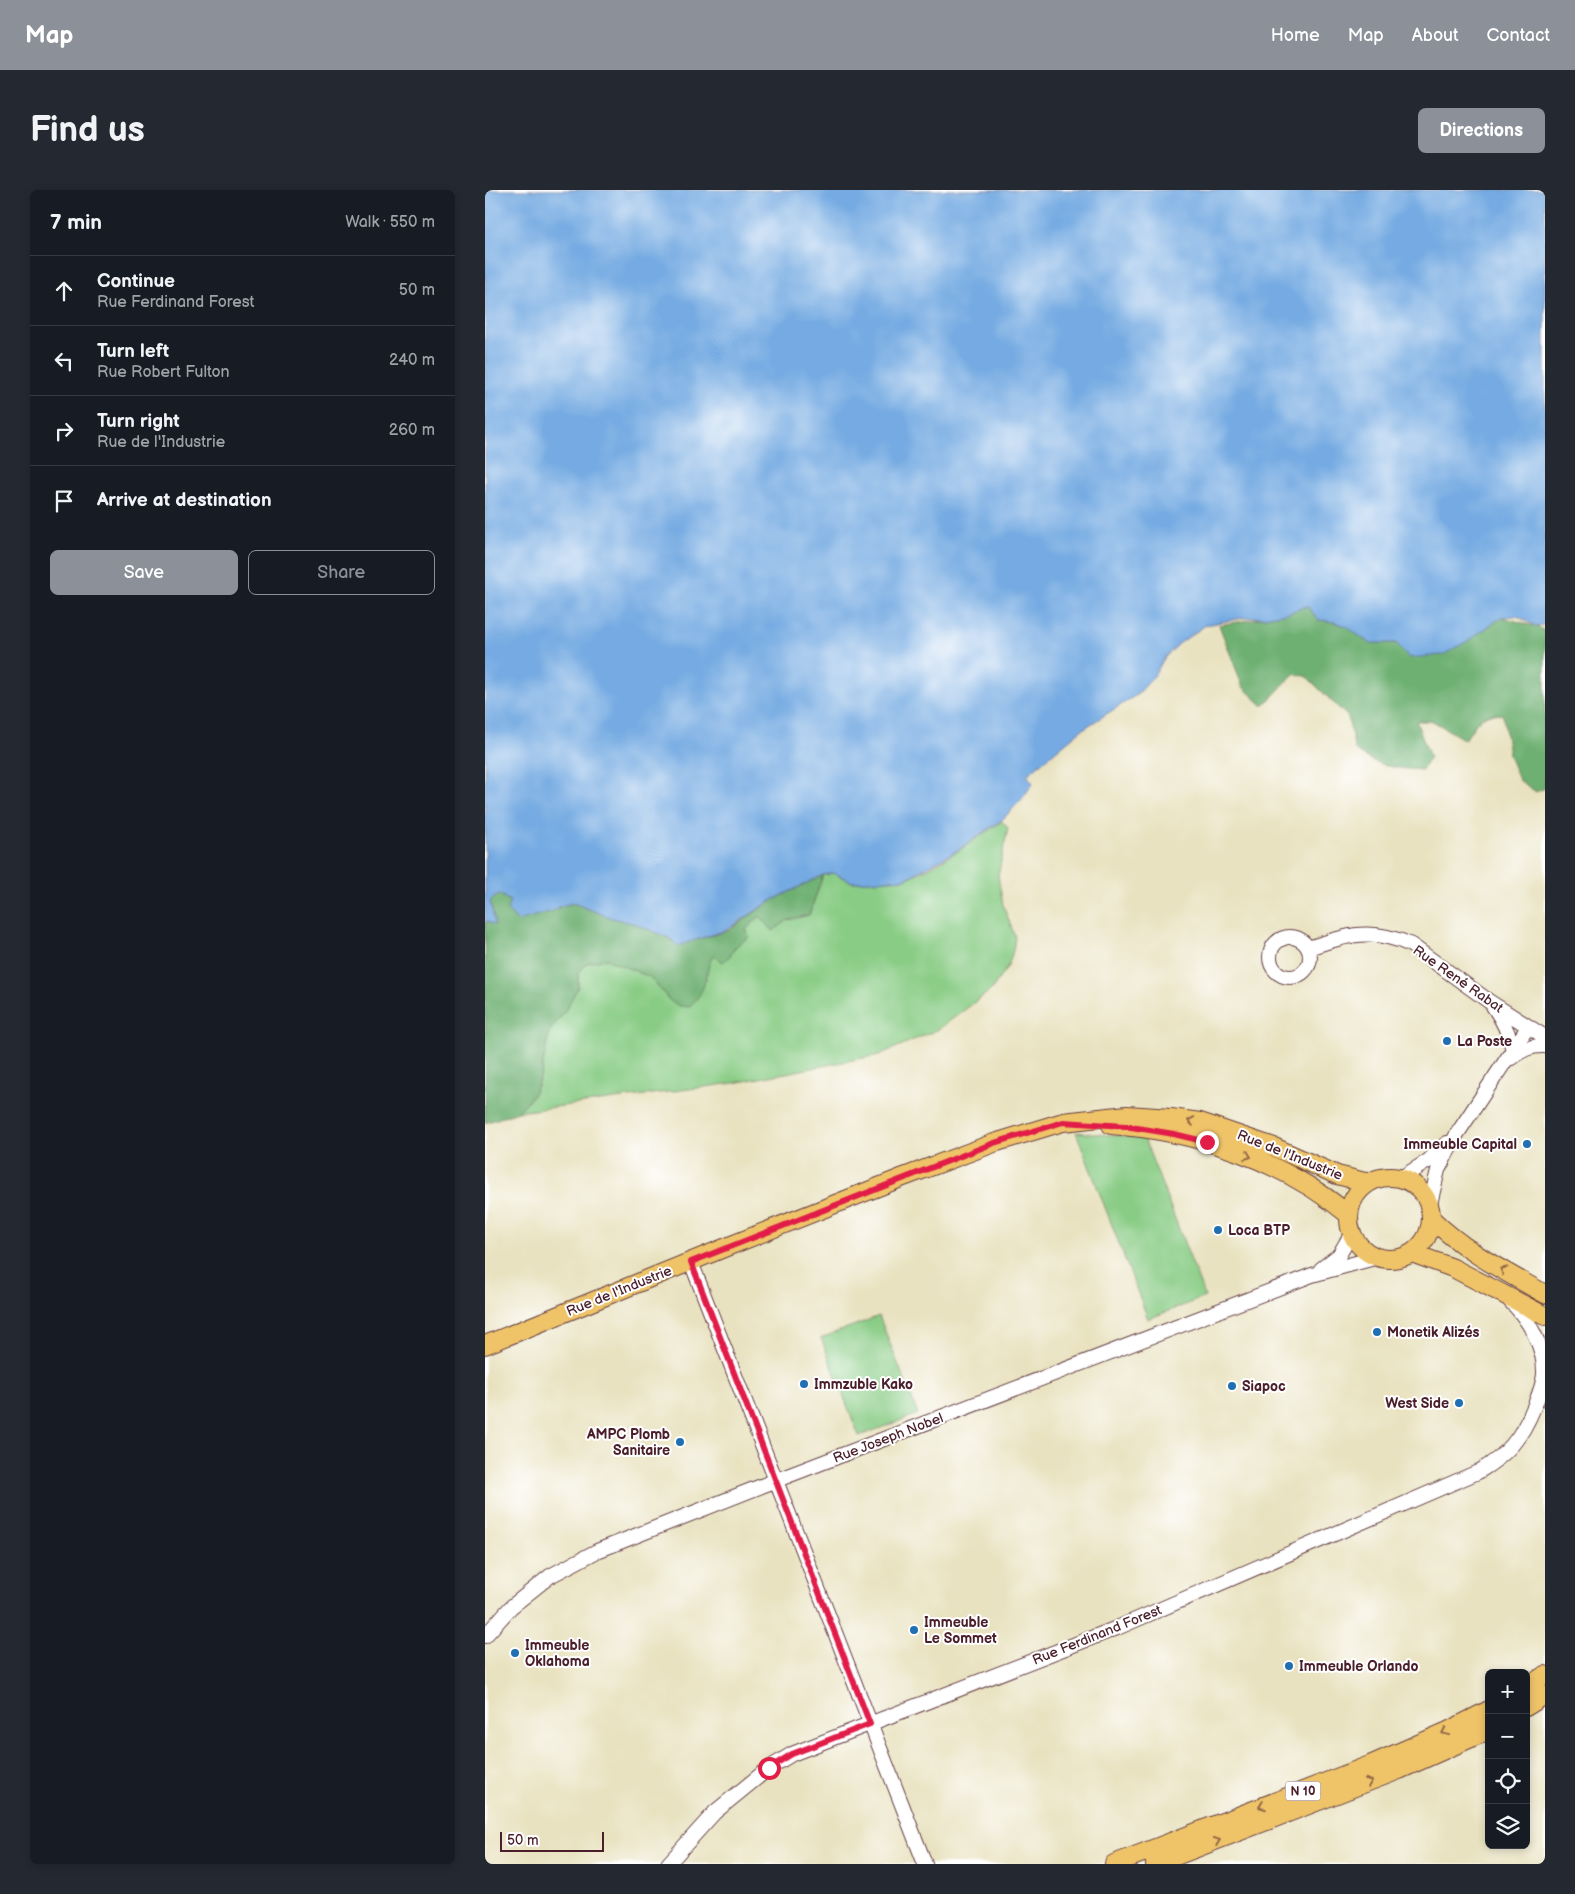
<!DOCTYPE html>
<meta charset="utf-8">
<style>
body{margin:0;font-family:"Balsamiq Sans",sans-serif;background:#242831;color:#f1f3f6}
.controls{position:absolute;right:15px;bottom:15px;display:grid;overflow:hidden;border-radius:8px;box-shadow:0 2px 8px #0003}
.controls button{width:45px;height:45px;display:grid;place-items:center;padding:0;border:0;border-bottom:1px solid #363941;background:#171b24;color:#f1f3f6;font:25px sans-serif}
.scale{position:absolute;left:15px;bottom:12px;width:104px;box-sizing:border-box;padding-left:5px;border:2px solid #4a1f2b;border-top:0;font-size:14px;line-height:18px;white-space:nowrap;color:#4a1f2b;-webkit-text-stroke:4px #fff;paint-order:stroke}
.stop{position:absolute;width:15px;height:15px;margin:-11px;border:4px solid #e11d48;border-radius:50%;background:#fff}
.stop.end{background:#e11d48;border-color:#fff;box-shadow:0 1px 5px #0008}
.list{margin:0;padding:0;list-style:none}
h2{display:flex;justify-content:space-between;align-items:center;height:65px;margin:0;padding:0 20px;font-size:21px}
h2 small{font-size:16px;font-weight:400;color:#9ea1a6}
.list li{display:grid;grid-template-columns:32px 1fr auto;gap:15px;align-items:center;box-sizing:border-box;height:70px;padding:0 20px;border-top:1px solid #363941}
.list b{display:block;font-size:19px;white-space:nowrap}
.list p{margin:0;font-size:16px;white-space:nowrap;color:#9ea1a6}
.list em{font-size:16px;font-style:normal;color:#9ea1a6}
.actions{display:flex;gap:10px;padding:15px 20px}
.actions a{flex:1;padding:11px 0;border:1px solid #8c9099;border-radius:8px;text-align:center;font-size:18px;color:#8c9099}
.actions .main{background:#8c9099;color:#fff}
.icon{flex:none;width:28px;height:28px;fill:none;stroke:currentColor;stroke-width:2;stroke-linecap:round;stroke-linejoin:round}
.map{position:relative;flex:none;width:1060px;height:1674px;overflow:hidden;border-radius:8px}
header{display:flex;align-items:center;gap:30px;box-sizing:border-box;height:70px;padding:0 25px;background:#8c9099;color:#fff}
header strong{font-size:24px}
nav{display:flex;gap:28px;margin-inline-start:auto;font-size:18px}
.intro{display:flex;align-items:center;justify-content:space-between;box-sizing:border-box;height:120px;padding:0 30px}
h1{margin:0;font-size:35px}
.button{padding:12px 22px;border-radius:8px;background:#8c9099;color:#fff;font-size:18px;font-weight:700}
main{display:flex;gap:30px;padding:0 30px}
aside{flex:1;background:#171b24;border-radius:8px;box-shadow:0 2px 8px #0003}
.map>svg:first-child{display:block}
</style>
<header>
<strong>Map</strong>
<nav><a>Home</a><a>Map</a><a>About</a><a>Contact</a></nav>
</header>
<div class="intro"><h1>Find us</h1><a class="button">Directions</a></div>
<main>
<aside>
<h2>7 min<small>Walk · 550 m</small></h2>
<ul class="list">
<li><svg class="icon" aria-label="ahead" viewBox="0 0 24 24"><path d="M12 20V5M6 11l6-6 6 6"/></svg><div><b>Continue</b><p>Rue Ferdinand Forest</p></div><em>50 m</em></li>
<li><svg class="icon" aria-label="left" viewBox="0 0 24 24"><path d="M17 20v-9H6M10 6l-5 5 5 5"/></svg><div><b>Turn left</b><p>Rue Robert Fulton</p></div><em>240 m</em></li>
<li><svg class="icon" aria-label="right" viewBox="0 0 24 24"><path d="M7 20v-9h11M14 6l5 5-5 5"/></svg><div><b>Turn right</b><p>Rue de l'Industrie</p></div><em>260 m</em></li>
<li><svg class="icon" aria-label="arrive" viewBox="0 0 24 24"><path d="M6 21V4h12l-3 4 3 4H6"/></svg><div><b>Arrive at destination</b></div></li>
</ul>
<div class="actions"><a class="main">Save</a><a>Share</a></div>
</aside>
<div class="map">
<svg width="1060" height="1674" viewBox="0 0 1060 1674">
<rect width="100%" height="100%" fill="#fff"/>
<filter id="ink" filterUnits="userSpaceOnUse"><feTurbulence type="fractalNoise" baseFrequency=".02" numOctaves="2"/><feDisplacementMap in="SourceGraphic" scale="10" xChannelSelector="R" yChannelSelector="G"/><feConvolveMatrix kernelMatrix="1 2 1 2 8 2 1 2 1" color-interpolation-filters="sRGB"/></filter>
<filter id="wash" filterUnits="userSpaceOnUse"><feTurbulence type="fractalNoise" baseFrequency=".0096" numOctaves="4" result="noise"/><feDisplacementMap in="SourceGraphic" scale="20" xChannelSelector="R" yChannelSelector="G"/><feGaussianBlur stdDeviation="1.12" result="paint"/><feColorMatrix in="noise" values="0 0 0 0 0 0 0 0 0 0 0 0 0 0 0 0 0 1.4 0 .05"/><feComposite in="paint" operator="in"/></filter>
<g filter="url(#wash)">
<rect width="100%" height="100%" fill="#e9e2c0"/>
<path fill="#89cc85" stroke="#6a7658" d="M517,631l6,7 -10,48 5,29 12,32 -2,14 -5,15 -17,24 -52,39 -60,26 -145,28 -216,29 15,-17 8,-20 8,-43 16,-21 13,-24v-13l9,-11 19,-4 44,18 20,24 36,-21 2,-15 5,-10 17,1 5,-9 13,-10 -2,-8 15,-13 12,15 15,-11 21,-5 14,-40 11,-2 18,9 53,-3 26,-12 32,-19z
M591,942l68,6 61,159 -57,22z
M394,1126l39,98 -59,22 -38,-98z"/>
<path fill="#6eb072" stroke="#5c684e" d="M822,416l12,14 16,2 12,5 22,16 97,-1 36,-25 35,10 8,4v157l-9,4 -17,-12 -10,-25 -6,-40c-22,-5 -27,9 -38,25l-32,-19h-17l14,36 -8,13c-29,-2 -43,-3 -67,-20l-7,-33 -42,-41 -12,-2 -31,32 -20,-19 -24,-62c30,-5 59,-9 88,-19z
M338,685l-14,40 -21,5 -15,11 -13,-15 -14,13 3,8 -14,10 -5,9 -7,6 -10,-7c-10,21 -4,34 -24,52l-9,-1 -10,-5 -20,-24 -44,-18 -19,4 -9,11v13l-13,24 -16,21 -8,43 -8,20 -15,17 -33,11v-202l10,4 -5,-24 9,-7 11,7 50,5 13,-3 63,21 35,15 5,6 52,-14 41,-29z"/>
<path fill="#74aae2" stroke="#5f6486" d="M0,0h1060v434l-8,3 -20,-11 -15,1 -36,25 -23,13 -34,3 -13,-15h-27l-22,-16 -12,-5 -16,-2 -12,-14 -19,7 -24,4 -21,1 -37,7 -26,18 -15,14 -11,19 -16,18 -58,37 -53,44 6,8 -11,16 -19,20 -45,31 -53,29 -53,3 -18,-9 -11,2 -54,27 -42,28 -50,16 -6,-7 -35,-15 -24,-6 -39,-15 -12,3 -8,5 -36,10 -10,-11 3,-9 -11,-7 -9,7 5,24 -10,-4z"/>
</g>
<g filter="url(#ink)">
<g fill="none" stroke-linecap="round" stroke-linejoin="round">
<defs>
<path id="minor" d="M785 767a20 20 0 1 1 40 0a20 20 0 1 1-40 0Z
M823,758c40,-13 63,-21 103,-3l79,57 55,35
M1008,816c10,14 16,27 20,44
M1026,868c11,-8 20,-13 34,-12
M916,988l27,-17 19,-18
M945,1014l8,-34 19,-36 71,-107
M206,1072l234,602
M836,1079l18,-14 13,-22
M0,1446l26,-29 39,-31 47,-25 172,-68 543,-208 66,-18
M183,1674l47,-52 54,-44 23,-14 325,-126 361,-156c29,-17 43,-33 56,-65 4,-10 9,-21 10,-33 1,-27 -16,-56 -35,-74"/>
<path id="major" d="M626,935c85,6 172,35 238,90
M864 1028a41 41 0 1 1 82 0a41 41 0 1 1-82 0Z
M947,1029c32,32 74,53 113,75
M927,1063l41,15 92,48
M0,1155l244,-99 172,-68 93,-35 69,-21 64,-7 44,3 29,4 74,25 63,28 32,8
M1041,1498l19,-13
M1041,1517l19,-12
M629,1674l256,-99 78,-34 41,-21
M670,1674l244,-94 90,-40"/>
</defs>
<use href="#minor" stroke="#623c41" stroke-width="16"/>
<use href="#major" stroke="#623c41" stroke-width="20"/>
<use href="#minor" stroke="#fff" stroke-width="14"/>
<use href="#major" stroke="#efc469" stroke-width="18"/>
</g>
<defs><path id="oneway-chevron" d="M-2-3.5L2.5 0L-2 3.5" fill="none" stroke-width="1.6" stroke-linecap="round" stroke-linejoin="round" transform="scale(1.25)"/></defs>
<g stroke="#946947">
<use href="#oneway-chevron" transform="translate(706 931) rotate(-171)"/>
<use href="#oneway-chevron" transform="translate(763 966) rotate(20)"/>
<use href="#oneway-chevron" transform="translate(1018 1080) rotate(-150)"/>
<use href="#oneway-chevron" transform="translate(960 1542) rotate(156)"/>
<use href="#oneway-chevron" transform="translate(884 1592) rotate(-21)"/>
<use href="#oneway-chevron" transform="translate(777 1616) rotate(159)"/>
<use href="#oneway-chevron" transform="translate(732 1651) rotate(-21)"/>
</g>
</g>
<g fill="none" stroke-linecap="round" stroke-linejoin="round" filter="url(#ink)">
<path stroke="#e11d48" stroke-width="6" d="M284,1578l23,-14 78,-30 -179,-462 303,-119 69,-21 62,4 49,8 33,8"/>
</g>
<g fill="#1f6fb2" stroke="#fff" stroke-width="2">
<circle cx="962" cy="851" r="5"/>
<circle cx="1042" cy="954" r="5"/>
<circle cx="733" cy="1040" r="5"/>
<circle cx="892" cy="1142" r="5"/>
<circle cx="319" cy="1194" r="5"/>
<circle cx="747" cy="1196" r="5"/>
<circle cx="974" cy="1213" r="5"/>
<circle cx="195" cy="1252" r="5"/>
<circle cx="429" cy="1440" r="5"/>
<circle cx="30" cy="1463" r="5"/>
<circle cx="804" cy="1476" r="5"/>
</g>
<g text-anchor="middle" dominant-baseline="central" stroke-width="4" stroke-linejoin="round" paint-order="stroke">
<rect fill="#fff" stroke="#80626b" stroke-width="1" x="800.5" y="1591.5" width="35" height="19" rx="4"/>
<g font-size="12" font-weight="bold" fill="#4a1f2b">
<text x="818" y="1601">N 10</text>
</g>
<g font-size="14" fill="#4a1f2b" stroke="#fff">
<text transform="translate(973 789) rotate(35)">Rue René Rabat</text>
<text transform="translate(805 965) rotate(22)">Rue de l'Industrie</text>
<text transform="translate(134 1101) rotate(-22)">Rue de l'Industrie</text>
<text transform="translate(403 1248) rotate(-21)">Rue Joseph Nobel</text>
<text transform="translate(612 1445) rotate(-22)">Rue Ferdinand Forest</text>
</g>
<g font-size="14" font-weight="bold" fill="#4a1f2b" stroke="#fff" text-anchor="start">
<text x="972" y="851">La Poste</text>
<text x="1032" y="954" text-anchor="end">Immeuble Capital</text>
<text x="743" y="1040">Loca BTP</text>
<text x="902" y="1142">Monetik Alizés</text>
<text x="329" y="1194">Immzuble Kako</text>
<text x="757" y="1196">Siapoc</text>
<text x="964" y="1213" text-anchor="end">West Side</text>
<text x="185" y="1244" text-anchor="end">AMPC Plomb<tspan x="185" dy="16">Sanitaire</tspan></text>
<text x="439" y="1432">Immeuble<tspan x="439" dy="16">Le Sommet</tspan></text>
<text x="40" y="1455">Immeuble<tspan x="40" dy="16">Oklahoma</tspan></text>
<text x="814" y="1476">Immeuble Orlando</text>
</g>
</g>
</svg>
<div class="controls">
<button>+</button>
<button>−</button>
<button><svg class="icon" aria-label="locate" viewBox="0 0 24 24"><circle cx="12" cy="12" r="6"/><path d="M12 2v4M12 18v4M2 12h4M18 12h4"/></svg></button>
<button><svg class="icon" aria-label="layers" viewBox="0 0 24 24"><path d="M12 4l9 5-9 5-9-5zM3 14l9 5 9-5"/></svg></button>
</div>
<div class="scale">50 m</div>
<div class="stop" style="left:284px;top:1578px"></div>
<div class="stop end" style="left:722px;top:952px"></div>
</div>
</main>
